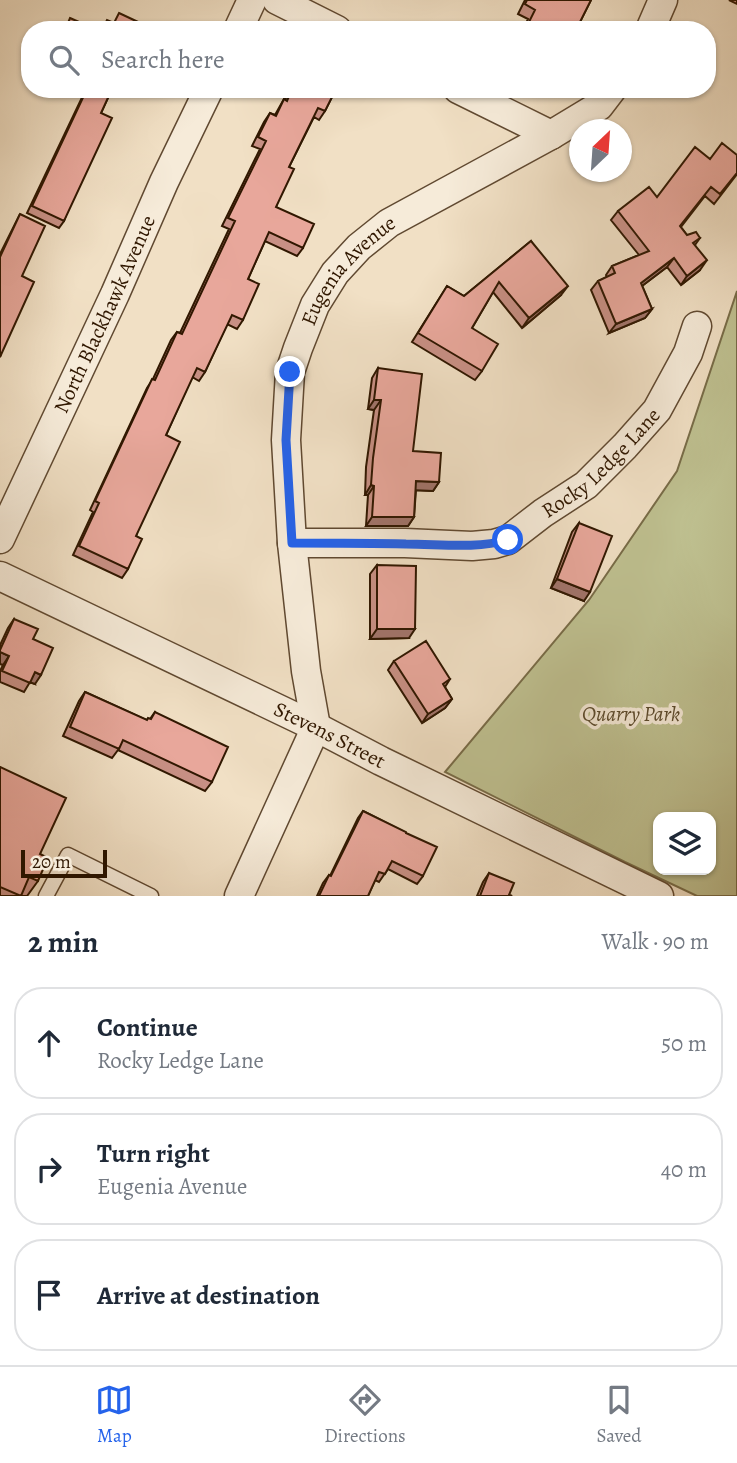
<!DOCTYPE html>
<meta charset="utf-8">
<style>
body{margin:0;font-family:Alegreya,serif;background:#f2f2f3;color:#1f2937}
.controls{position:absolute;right:21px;bottom:21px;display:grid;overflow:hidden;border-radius:14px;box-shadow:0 2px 5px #0004}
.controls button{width:63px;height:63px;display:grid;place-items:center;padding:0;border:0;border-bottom:2px solid #e0e1e3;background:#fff;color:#1f2937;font:35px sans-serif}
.compass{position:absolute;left:569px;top:119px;width:63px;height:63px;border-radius:50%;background:#fff;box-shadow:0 2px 5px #0004;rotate:25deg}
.scale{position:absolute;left:21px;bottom:18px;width:86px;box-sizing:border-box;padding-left:7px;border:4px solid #301700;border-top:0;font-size:19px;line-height:24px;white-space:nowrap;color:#301700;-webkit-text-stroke:5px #f6ebd9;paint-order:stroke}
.stop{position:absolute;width:21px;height:21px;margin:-16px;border:5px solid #2563eb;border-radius:50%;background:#fff}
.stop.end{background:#2563eb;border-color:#fff;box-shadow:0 2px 7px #0008}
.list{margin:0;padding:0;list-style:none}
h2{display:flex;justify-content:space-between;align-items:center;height:91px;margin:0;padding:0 28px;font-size:30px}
h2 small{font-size:23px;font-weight:400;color:#747a83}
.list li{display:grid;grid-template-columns:46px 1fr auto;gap:21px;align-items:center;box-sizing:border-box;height:112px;margin:0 14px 14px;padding:0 14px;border:2px solid #e0e1e3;border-radius:28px}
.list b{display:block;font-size:26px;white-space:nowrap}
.list p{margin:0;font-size:23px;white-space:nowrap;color:#747a83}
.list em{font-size:23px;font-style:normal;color:#747a83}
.icon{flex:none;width:38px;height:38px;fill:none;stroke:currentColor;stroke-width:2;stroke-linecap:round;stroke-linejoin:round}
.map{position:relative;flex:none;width:737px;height:896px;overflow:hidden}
.search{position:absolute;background:#fff;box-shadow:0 2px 5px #0004;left:21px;right:21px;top:21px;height:77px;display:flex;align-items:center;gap:18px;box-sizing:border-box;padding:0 24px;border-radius:28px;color:#747a83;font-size:26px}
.sheet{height:469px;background:#fff}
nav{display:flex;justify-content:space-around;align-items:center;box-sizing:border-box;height:98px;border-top:2px solid #e0e1e3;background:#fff;font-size:19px;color:#747a83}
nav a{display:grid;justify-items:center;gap:4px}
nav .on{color:#2563eb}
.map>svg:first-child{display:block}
</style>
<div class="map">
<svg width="737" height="896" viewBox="0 0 737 896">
<rect width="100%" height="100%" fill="#f1e0c5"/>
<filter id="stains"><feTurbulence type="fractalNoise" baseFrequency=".00286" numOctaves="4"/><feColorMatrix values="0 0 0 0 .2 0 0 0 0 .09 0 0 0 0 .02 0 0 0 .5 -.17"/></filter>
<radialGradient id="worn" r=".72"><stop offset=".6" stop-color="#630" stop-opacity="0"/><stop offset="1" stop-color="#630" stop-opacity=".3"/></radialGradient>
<path fill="#bfc191" stroke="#786c48" stroke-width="2" fill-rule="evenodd" d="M737,291v605h-40l-72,-34 -180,-90 144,-172 88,-129zM658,817h53v53h-53z"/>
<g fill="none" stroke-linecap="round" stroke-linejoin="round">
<defs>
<path id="service" d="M46,896l22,-41 83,41"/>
<g id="minor">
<path d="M277,0l60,30"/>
<path d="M238,30l14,-30"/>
<path d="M650,30l13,-30"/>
<path d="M458,89l93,46"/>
<path id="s1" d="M0,539l115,-245 49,-112 45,-93"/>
<path id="s2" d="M292,543h113l67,3 22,-2 14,-4 35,-27 43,-28 39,-39 32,-36 31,-57 9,-27"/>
<path id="s3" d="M0,576l316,151 65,34 278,135"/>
<path id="s4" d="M239,896l77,-169 -10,-56 -14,-128 -6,-103 4,-68 8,-24 17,-43 20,-32 24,-26 30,-24 162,-88 48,-29 13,-17"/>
</g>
</defs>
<use href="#service" stroke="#604931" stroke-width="17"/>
<use href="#minor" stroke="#604931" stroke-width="31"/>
<use href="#service" stroke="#f6ebd9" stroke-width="14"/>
<use href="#minor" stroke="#f6ebd9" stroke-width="28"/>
</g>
<path fill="#c89085" stroke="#301700" stroke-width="2" d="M525,0h66l-15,30h-53l5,-11 -10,-5z
M729,0h8v4z
M86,89h26l-11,24 -37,108 -5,7 -32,-15z
M290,89h46l-11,22 -6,9 -5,-3 -25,50 -13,40 27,41 -6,8 -32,-15 -17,38 -5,41 -6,9 -10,-5 -22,48 -6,9 -7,-4 -26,58 -30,101 -8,33 -6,9 -49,-23 20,-43 -3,-2 57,-122 6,-9 18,-39 6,-8 3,1 49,-104 -7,-3 38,-77 -8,-3 12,-24 6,-9 5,2 9,-16 1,1z
M710,159l27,15 -23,30 -9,-8 -24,31 6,8 13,3 -5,7 5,25 -19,15 -14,-18 -25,19 10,23 -7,9 -36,15 -18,-43 7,-9 9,-4 -1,-2 6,-9 27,-11 -28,-35 7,-9 39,-14z
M20,214l2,62 -22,81v-103z
M531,241l30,54 -39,33 -29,-36 -21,36 10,43 -7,9 -63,-38 35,-56 17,10z
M378,368l35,83 26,31 -6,9 -17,-1 -2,27 -6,9h-42l2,-31h-3l1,-28 8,-57 -6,-1 4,-31z
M579,523l5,78 -33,-13 21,-56z
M377,565l32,73 -39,1v-65z
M14,619l21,65 -5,-2 -6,10 -24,-10v-11l3,-6 -3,-1v-19l8,-17z
M394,661l56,18 -5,8 7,12 -7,9 -23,15 -34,-53z
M85,692l61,28 4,-1 5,-7 57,70 -7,9 -87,-41 -6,8 -49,-22 16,-35z
M0,767l40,87 -2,27 -11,15h-27z
M363,811l43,22 17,43 -6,8 -29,-15 -9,13 -4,-2 -7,16h-51l6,-13 6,-8 1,1 28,-58z
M489,873l20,22 3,1h-35l6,-14z"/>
<path fill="#a2756c" stroke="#301700" stroke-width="2" d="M674,258l-7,9 -33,25 7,-9z
M707,260l-7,10 -19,15 6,-9z
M568,286l-7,9 -39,33 7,-10z
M652,309l-7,9 -36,15 7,-9z
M374,400h7l-7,10 -6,-1z
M416,481l23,1 -6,9 -23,-1z
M371,485l3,1 -6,9h-3z
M372,517h42l-6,9h-42z
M557,579l33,13 -6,9 -33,-13z
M377,629h38l-6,9 -39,1z
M0,652l9,4 -6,9 -3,-1z
M35,672l6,3 -6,9 -6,-2z
M452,699l-7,9 -23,15 6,-9z"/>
<path fill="#e8a79b" stroke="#301700" stroke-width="2" d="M527,0h64l-15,30 -10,-5 -2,5h-39l10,-20 -10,-6z
M119,13l34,16v1h-51l5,-10 7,3z
M70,18l27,12h-32z
M87,89h25l-11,24 11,5 -48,103 -32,-15z
M292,89h44l-11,22 -7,-3 -29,59 5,2 -18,38 38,17 -11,24 -34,-16 -21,47 11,5 -16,36 -11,-5 -27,57 -8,-4 -31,67 14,7 -44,94 6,3 -14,30 -49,-23 20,-43 -4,-2 57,-122 3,1 22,-48 5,2 53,-113 -7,-3 38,-77 -8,-4 12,-24 6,3 8,-17 3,2z
M722,143l15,12v18l-17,21 -9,-7 -31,39 7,9 9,-3 4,6 -7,5 14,17 -20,16 -13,-18 -33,25 11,26 -36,15 -18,-43 17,-8 -3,-7 37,-15 -31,-40 31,-24 8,10 38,-50 15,12z
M20,214l25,12 -23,50 12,6 -34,75v-100z
M531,241l37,45 -39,32 -30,-36 -27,46 26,16 -16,27 -64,-38 29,-47 17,10z
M378,368l44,6 -9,77 28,2 -2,29 -23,-1 -2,36h-42l2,-31 -3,-1 2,-27 8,-58h-7z
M579,523l33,13 -22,56 -33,-13z
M377,565l39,1 -1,63h-38z
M14,619l24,10 -5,10 20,9 -12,27 -6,-3 -5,11 -28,-12 7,-15 -9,-4v-2z
M426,641l24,38 -7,5 9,15 -24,15 -34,-53z
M85,692l62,28 1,-2 3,1 4,-7 73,35 -16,35 -89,-42 -4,9 -49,-22z
M0,767l66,31 -26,56 8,4 -10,23 -9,-4 -8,19 -21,-9z
M363,811l43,21v1l31,14 -14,29 -31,-15 -7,13 -6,-2 -11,24h-49l10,-21 2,1z
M489,873l25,10 -5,12 3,1h-32z"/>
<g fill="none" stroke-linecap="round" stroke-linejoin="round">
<path stroke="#2563eb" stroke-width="9" d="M290,372l-4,68 6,103c38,0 76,0 114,1 34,0 69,5 102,-4"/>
</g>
<g text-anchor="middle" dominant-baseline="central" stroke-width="7" stroke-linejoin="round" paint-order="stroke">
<g font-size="21" fill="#301700" stroke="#f6ebd9">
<text stroke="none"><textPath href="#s4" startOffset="662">Eugenia Avenue</textPath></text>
<text stroke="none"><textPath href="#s1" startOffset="248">North Blackhawk Avenue</textPath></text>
<text stroke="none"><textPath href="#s2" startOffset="338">Rocky Ledge Lane</textPath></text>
<text stroke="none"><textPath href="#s3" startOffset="366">Stevens Street</textPath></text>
</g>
<g font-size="21" font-style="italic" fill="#5b4a2c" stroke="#f6ebd9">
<text x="631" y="714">Quarry Park</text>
</g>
</g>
<rect width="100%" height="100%" filter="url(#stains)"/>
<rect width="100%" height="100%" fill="url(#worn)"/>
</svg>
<div class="controls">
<button><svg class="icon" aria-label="layers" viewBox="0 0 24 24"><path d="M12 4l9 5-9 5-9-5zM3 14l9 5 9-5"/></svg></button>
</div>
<svg class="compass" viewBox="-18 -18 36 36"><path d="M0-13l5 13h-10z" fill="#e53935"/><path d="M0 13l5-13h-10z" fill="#747a83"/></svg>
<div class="scale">20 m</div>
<div class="stop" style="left:508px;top:540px"></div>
<div class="stop end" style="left:290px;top:372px"></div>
<div class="search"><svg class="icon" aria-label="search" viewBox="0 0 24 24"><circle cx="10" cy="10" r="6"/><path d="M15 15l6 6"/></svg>Search here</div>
</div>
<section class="sheet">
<h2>2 min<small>Walk · 90 m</small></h2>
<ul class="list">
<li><svg class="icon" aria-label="ahead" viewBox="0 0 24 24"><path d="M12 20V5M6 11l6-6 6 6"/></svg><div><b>Continue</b><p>Rocky Ledge Lane</p></div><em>50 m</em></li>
<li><svg class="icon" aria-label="right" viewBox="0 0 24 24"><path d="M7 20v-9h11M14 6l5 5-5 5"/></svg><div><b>Turn right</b><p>Eugenia Avenue</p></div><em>40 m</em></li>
<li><svg class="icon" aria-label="arrive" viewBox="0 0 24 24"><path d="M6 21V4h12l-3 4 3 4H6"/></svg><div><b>Arrive at destination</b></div></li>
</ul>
</section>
<nav>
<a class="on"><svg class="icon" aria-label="map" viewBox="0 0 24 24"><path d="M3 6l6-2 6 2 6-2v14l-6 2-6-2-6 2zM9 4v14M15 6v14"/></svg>Map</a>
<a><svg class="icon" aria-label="directions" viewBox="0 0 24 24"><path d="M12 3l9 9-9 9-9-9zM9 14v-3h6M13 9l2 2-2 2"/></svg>Directions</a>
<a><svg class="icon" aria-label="saved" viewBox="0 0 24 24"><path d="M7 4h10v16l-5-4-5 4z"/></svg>Saved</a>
</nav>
